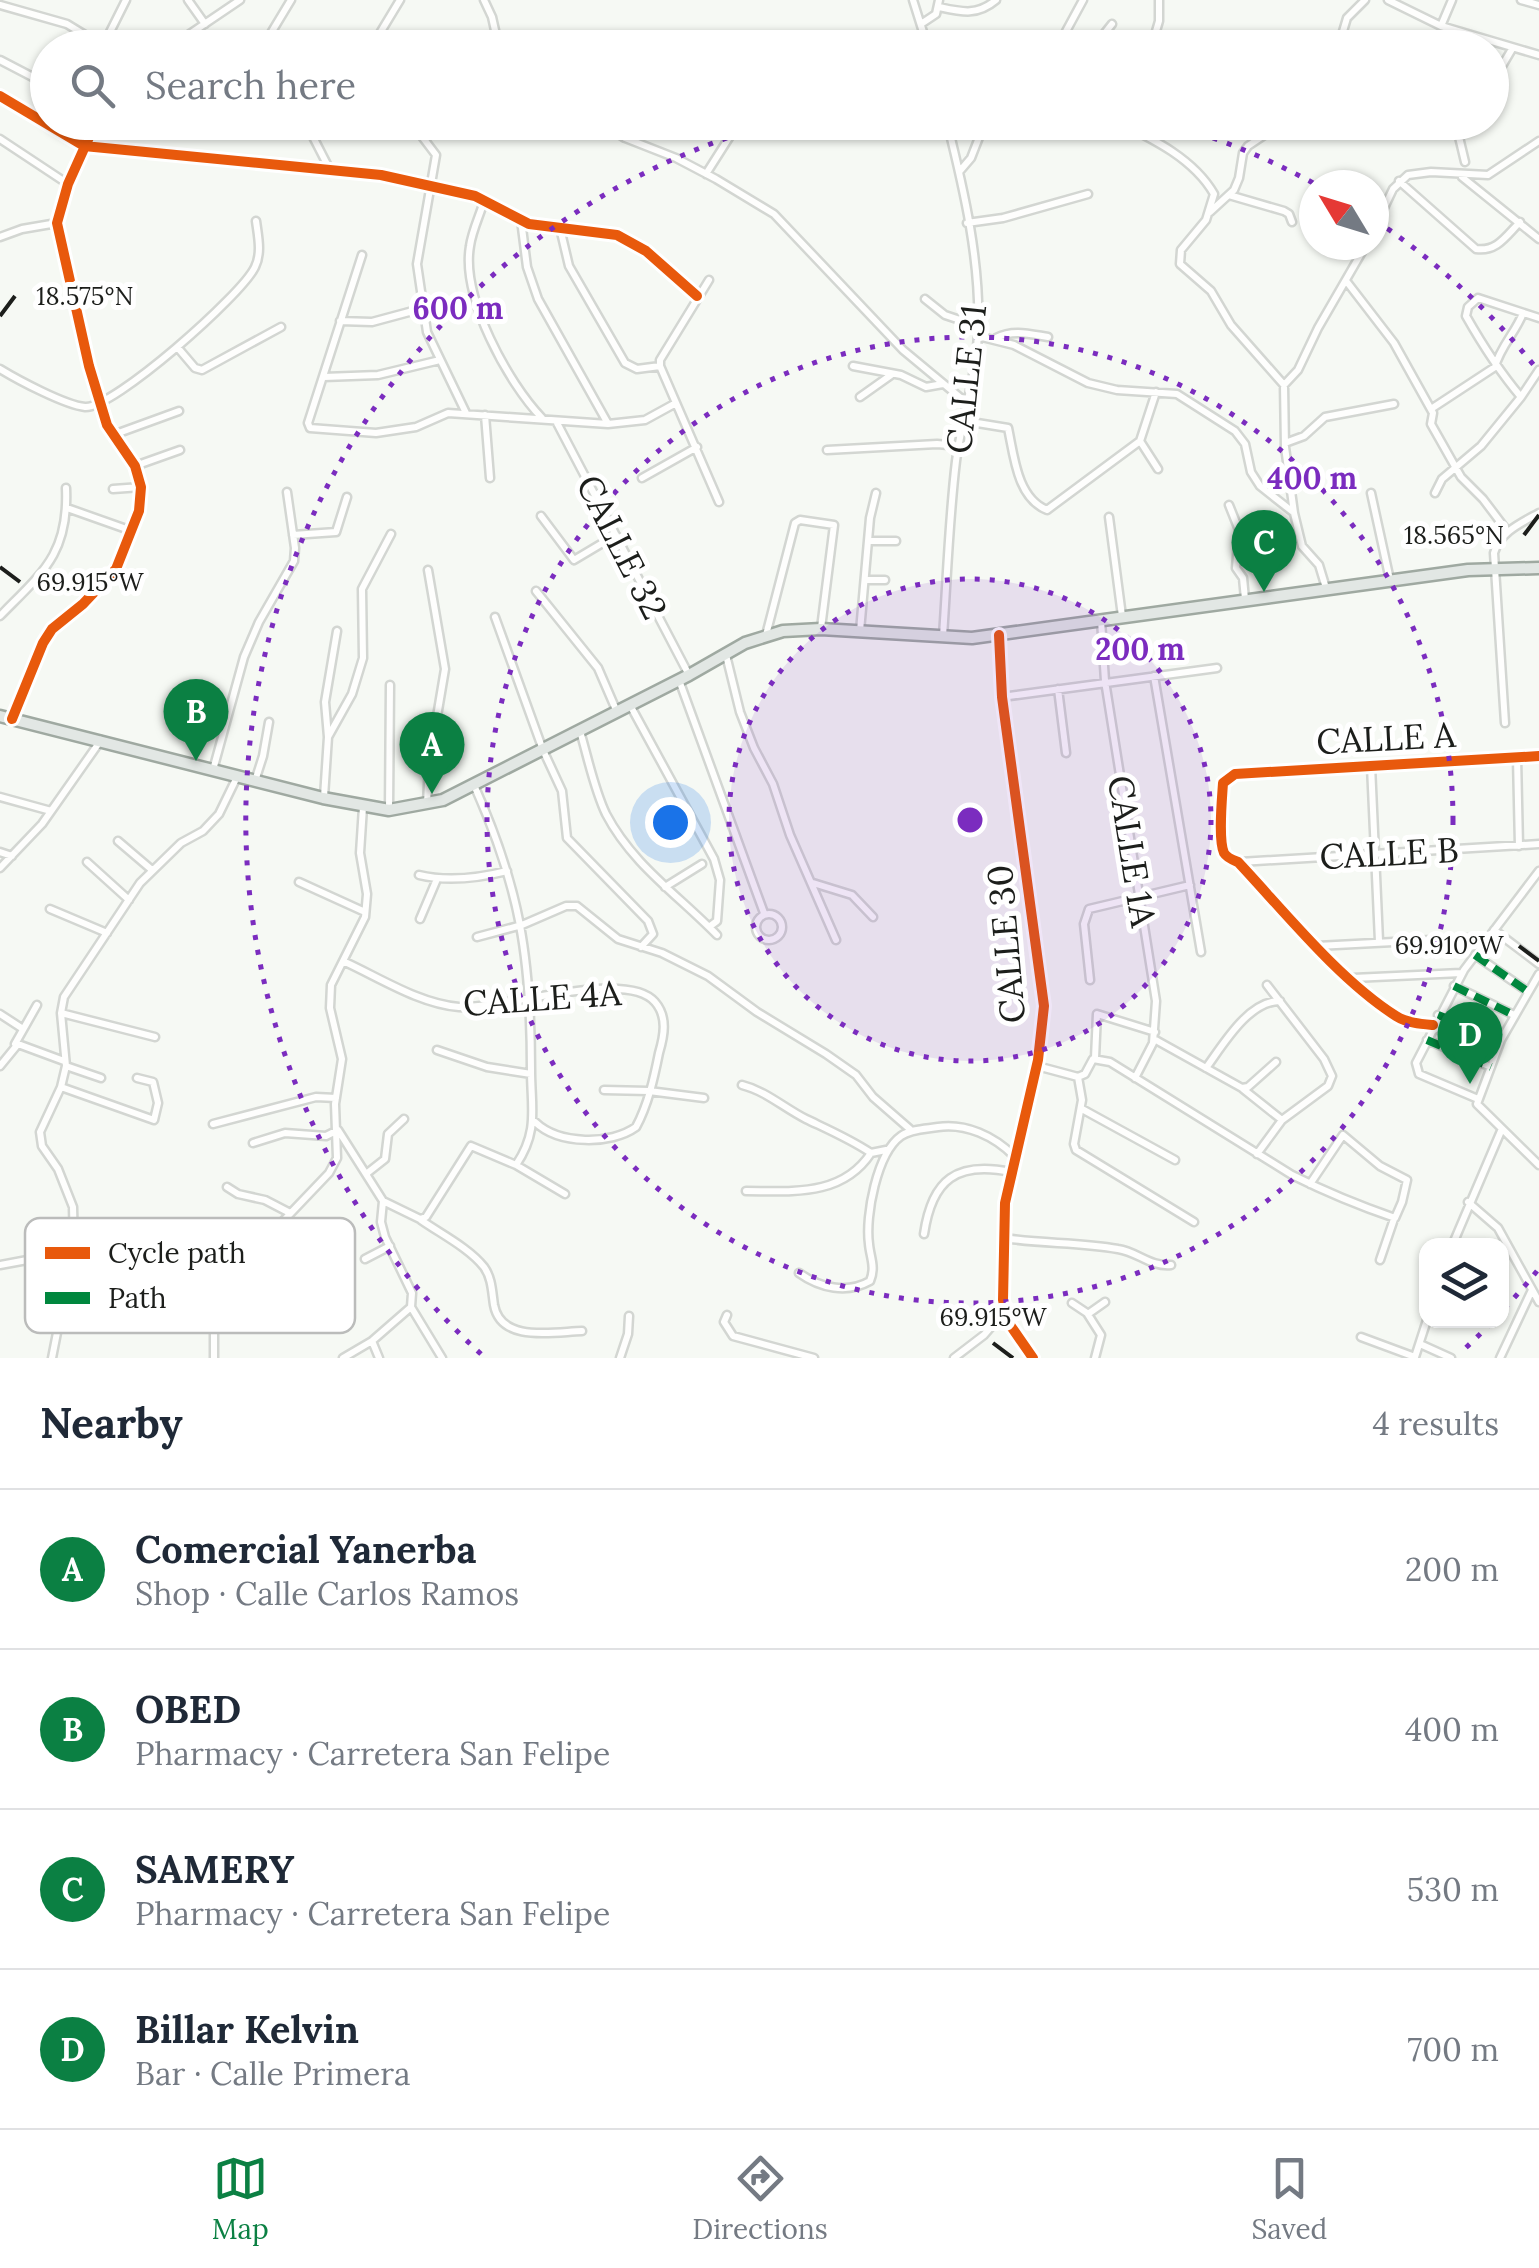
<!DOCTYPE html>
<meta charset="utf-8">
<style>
body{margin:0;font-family:Lora,serif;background:#f6f6f7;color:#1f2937}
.controls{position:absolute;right:30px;bottom:30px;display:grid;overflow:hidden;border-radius:20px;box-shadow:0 2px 8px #0004}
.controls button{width:90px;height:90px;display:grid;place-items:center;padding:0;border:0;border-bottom:2px solid #e0e1e3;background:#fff;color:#1f2937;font:50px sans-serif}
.compass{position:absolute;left:1299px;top:170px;width:90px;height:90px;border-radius:50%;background:#fff;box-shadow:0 2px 8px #0004;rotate:308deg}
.you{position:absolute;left:670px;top:822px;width:35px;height:35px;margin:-25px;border:8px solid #fff;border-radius:50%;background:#1a73e8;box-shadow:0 0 0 15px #1a73e833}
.badge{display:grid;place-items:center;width:65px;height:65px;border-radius:50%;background:#0b8043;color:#fff;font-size:32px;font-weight:700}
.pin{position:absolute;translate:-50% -82px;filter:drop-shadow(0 2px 5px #0008)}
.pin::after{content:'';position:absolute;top:52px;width:35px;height:30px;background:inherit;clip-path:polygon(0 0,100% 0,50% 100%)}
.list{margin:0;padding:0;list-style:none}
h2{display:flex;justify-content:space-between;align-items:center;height:130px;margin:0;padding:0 40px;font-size:42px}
h2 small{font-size:32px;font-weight:400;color:#747a83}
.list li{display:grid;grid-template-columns:65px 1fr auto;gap:30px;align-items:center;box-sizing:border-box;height:160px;padding:0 40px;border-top:2px solid #e0e1e3}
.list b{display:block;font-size:38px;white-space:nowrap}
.list p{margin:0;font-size:32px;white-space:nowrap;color:#747a83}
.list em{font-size:32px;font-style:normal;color:#747a83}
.icon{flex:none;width:55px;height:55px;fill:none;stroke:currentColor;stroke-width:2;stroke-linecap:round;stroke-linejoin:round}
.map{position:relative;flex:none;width:1539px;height:1358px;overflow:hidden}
.search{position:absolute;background:#fff;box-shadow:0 2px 8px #0004;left:30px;right:30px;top:30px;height:110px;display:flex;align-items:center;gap:25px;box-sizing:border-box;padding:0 35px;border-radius:55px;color:#747a83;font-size:38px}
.sheet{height:770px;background:#fff}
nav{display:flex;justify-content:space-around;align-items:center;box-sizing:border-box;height:140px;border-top:2px solid #e0e1e3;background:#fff;font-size:28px;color:#747a83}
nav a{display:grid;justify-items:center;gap:5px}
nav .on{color:#0b8043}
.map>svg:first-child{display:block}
</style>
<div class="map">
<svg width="1539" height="1358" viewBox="0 0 1539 1358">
<rect width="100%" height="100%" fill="#f6f9f4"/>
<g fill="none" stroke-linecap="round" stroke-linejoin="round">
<defs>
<path id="minor" d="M188,0l17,24
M484,0l8,17 7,31
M913,0l15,48
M1388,0l53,26 98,29
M1521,0l18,5
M0,5l67,19 36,22
M939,7c23,5 38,9 57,-7
M921,24l15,-10 3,-14
M1441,26l11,-26
M103,46l23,-46
M169,48l71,-48
M262,48l29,-48
M371,48l29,-48
M1057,48l26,-48
M1093,48l19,-24
M1151,48l8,-27v-21
M1338,48l9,-30 18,-18
M0,60l48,25
M1492,83l20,-34
M0,96l84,50 297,29 94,21 54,28 88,11 29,16 51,45
M242,122l46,7
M287,122l1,7 22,2 20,39
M411,122l25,33 -19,109 10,68 39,81
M600,122l25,16 51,20 40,21 58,35 129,136 65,54
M1118,122c35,17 76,37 96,72l-8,26 -25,30 -1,14 31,27 20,34 53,60 1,62 9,66 8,33 17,19 7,23
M310,131h16l8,-9
M0,139l68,45
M1465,162l-6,-25 9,-15
M959,172l12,-14 14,-36
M706,174l33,-52
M1462,177l77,62
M1399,181l77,68c21,3 30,-13 44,-27
M1229,195l55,16 5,3 3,8
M484,201c-4,14 -12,30 -14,45 -9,51 38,137 72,172
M1210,212l24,-22 5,-12 4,-25 5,-7 36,-24
M521,220l6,47 11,32 69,123
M967,223l36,-5 85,-24
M560,228l9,38 56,97 12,6 23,-3
M1374,229l19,-40 15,-14 23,-3 57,3 51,-34
M0,237l22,-8 35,-6
M362,255l-54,168 2,5 66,5 40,-6 32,-14 160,11 37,-4 31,-17
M709,280l-49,80v6l59,136
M1347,282l47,61 39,70 -2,11 30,53 22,22 25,33
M925,299l20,16 33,11
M340,321l32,1 52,-14
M978,336l36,9 74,38 29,7 60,4 58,37 10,13 6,28 9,14 33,26
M996,338c17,-9 34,-4 52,-1
M178,348l17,20 7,2 79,-43
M853,366l48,9 25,12 17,-3
M0,369c18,11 65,36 85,38 28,2 157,-112 170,-140 7,-14 3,-31 1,-46
M324,377l54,-2 62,-15
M1284,385l14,-15 20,-42 48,-83
M860,397l31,-22
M1521,397l18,-27
M1431,409l64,-42c5,-20 21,-35 28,-54
M485,415l5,63
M556,421l133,254
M965,421l43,7c6,28 9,70 39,82l93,-69 16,-49
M113,435l66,-24
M1140,441l18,28
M1285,443l19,-7 21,-19 69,-13
M827,450l110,-6 22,2
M135,466l45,-16
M642,478l55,-31
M113,489l28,-2
M1371,493l19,87
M1435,493l7,-14 39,-33 40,-49c-22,-26 -38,-51 -55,-81l2,-9 10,-9 61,20
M1229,505l10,25 -3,38 7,10 2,21
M67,508l65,23
M541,516l33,44 42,-25
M1109,517l13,99
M293,535l43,-3 11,-35
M869,541h27
M865,580h20
M536,591l62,77 19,44
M0,616c42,-43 69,-62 66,-128
M495,617l48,133 19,41 5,47 81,83 5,13 -12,13
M1101,620l4,61 51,320 -3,42 -18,35
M860,631l10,-113 6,-25
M766,635l29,-112 5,-3 34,5 -13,103
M999,635l3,62 42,309 -6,54 -33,143 -2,97 5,22 25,36
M943,636c4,-58 6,-117 13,-175 6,-43 20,-84 22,-128 3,-70 -14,-143 -31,-211
M726,655l14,57 14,36 19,36 17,51 46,105
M1154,676l47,276
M679,680l85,233
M1058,689l8,64
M1002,697l215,-29
M630,705l84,154 6,21 -3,41 -8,6
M13,718l30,-75 9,-14 31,-25 33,-35 23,-58 2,-24 -6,-21 -28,-41 -18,-59 -32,-143 11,-39 28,-62
M1505,723l-11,-170c6,-21 27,-30 45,-40
M580,731c8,27 14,58 26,83 26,50 72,81 111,121
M328,737l-3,-35 12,-71
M1517,758l2,88
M1371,766l8,175
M213,770l31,-113 15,-35 35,-61 1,-13 -8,-56
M255,781l8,-25 6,-34
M0,797l51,14
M324,797l4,-60 24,-43 11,-36 -1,-69 29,-55
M427,803l2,-39 16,-95 -17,-99
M389,809l1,-124
M118,841l34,29
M0,852l12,4
M87,862l42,38
M1240,862l299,-18
M0,868l42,-44 59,-84
M419,875c29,7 60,3 88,-4
M299,882l66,30
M813,883l39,12 21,22
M665,887l37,-23
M50,909l57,24
M756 927a13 13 0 1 1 26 0a13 13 0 1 1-26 0Z
M420,919l17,-40
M1494,930l45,34
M477,937l45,-12 44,-19h11l41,33 44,14 46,23 49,36 69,42 30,21 17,22 39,34
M1317,946l172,-9
M1475,955l52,36
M345,962c35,16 75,42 114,45 41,3 168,-39 196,-5 13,15 9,34 4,51 -5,25 -11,52 -23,74 -25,18 -77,18 -101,-5
M1539,974l-38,66 -24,64 62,61
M1353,978l108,-5
M1090,980l-6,-56 5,-15 101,-24
M1454,986l60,29
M61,1013l94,24
M0,1014l23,15
M1438,1015l63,25
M1433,1025c-12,-1 -26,-2 -37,-9 -57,-36 -112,-105 -158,-154 -5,-2 -11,-4 -14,-9 -6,-13 -2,-54 -1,-70l12,-9 304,-18
M1154,1039l88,49 6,-1 28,-25
M1427,1040l64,27
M15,1044l22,-39
M437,1050l50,17 44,7
M1095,1058l2,-44 58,18
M0,1066l18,-22 46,17
M66,1066l35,12
M1037,1066l41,11 7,-3 8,-15 17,3 182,113c34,17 68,31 103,43l7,-16 5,-22 -27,-14 -37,-31 -33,49
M1206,1068c17,-23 42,-67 74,-67
M1078,1077l4,23 -8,44 2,6 118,72
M742,1085c24,6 42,23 64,34 23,11 44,20 65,34l15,-3
M61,1087l93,33 4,-17 -5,-21 -16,-4
M1243,1089l39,31
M604,1090l45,1 55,7
M1478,1099l-59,-25 -3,-11 48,-93 75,-99
M1082,1109l93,51
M213,1124l103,-27 20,1
M253,1143l32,-10 41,3 12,-6 45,71 -2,21 4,15 27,56 -1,14 -39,34 -29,17
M1257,1154l25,-34 46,-34 4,-10 -8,-17 -57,-74
M516,1165l49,29
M366,1174l19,-15 3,-25 16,-15
M227,1187l11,7 27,6 25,13
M746,1191c46,0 96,6 125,-38
M383,1201l37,18 6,-2 45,-71 45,19c23,-34 15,-57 15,-95 0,-112 -11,-182 -57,-285
M1468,1202l30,26 41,74
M421,1220c20,14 48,28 63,47 8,11 8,25 10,38 7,38 59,27 88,26
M185,1223l59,38
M924,1234c8,-55 33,-73 87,-62
M74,1237l42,6 15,9 40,58 45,-11
M1004,1238c38,6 76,4 114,11 20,3 32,18 53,16
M261,1244c16,12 60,31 63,48
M1452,1246l49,-115
M365,1259l25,-13
M1380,1260l14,-41
M190,1262l36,18
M0,1265l38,-7 34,-2
M799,1273c21,15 48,21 71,8 6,-14 0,-24 -1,-37 -4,-28 8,-91 32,-108 10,-7 25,-7 37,-9 28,-4 56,9 76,29
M221,1288l74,34
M1072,1303l15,10 14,22 -6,23
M411,1307l31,51
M1088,1314l17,-12
M727,1315l-3,7 9,14 81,22
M1361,1337l54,20
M372,1341l7,17
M1420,1344l31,14
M1415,1357l12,-37
M52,1358l22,-111 -1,-40 -15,-38 -16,-23 -2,-14 21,-45 5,-21 -5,-53 3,-16 76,-114 41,-40 22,-12 16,-17 18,-37
M214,1358v-49l10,-26 105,-110 8,-15 -2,-54 7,-45 -12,-51 1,-23 34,-68 2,-23 -7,-41 3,-46
M620,1358l8,-24 1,-18
M954,1358l30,-23 20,-23
M1500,1358l32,-68"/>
<path id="primary" d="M0,716l323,82 66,12 54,-10 246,-125 56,-32 38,-12 38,-2 151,9 496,-68 71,-2"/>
</defs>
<use href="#minor" stroke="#d3d6d2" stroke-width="11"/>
<use href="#primary" stroke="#9fa9a1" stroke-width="15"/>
<use href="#minor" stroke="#fefefd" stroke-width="6"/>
<use href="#primary" stroke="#e2e7e4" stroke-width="10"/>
<path stroke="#00873e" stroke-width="8" stroke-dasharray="15 8" stroke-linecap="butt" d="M1475,955l52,36
M1454,986l60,29
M1438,1015l63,25
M1427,1040l64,27"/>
<defs>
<path id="cycleway" d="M0,96l84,50 297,29 94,21 54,28 88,11 29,16 51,45
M999,635l3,62 42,309 -6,54 -33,143 -2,97 5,22 25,36
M12,719l31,-76 9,-14 31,-25 33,-35 23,-58 2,-24 -6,-21 -28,-41 -18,-59 -32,-143 11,-39 28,-62
M1433,1025c-12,-1 -26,-2 -37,-9 -57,-36 -112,-105 -158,-154 -5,-2 -11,-4 -14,-9 -6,-13 -2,-54 -1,-70l12,-9 304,-18"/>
</defs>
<use href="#cycleway" stroke="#fff" stroke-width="16"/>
<use href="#cycleway" stroke="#e8590c" stroke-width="10"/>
</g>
<path fill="none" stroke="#1c1e1b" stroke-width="4" d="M0,316l15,-20M1524,535l15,-20M0,567l20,15M1519,946l20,15M993,1343l20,15"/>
<circle cx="970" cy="820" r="241" fill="#7b2cbf" fill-opacity=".12"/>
<g fill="none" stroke="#7b2cbf" stroke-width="5" stroke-dasharray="5 10">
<circle cx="970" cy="820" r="241"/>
<circle cx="970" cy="820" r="483"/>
<path d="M1537 1271A724 724 0 0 1 1504 1309M1491 1323A724 724 0 0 1 1459 1354M481 1354A724 724 0 0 1 770 124M1170 124A724 724 0 0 1 1315 184M1375 220A724 724 0 0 1 1537 369"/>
</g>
<g text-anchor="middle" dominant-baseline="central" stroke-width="10" stroke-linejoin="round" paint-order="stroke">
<g font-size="35" fill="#1c1e1b" stroke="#fff">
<text transform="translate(966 379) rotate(-84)">CALLE 31</text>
<text transform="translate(622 547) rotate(63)">CALLE 32</text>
<text transform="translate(1386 738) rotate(-3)">CALLE A</text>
<text transform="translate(1132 851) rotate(81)">CALLE 1A</text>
<text transform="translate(1389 853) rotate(-3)">CALLE B</text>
<text transform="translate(1006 944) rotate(-95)">CALLE 30</text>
<text transform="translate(542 998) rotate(-4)">CALLE 4A</text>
</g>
</g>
<rect x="25" y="1218" width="330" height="115" rx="15" fill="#fff" stroke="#bbbcbb" stroke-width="2.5"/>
<rect x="45" y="1247" width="45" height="12" fill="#e8590c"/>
<rect x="45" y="1292" width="45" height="12" fill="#00873e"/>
<g font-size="28" fill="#1c1e1b">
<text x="108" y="1263">Cycle path</text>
<text x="108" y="1308">Path</text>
</g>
<g font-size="25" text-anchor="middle" fill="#1c1e1b" stroke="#fff" stroke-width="10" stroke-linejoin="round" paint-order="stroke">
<text x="85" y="305">18.575°N</text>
<text x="1454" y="544">18.565°N</text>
<text x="90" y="591">69.915°W</text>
<text x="1449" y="954">69.910°W</text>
<text x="993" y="1326">69.915°W</text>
</g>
<circle cx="970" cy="820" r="15" fill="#7b2cbf" stroke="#fff" stroke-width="5"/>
<g font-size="30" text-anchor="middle" font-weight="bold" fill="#7b2cbf" stroke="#fff" stroke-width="10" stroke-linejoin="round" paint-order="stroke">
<text x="458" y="319">600 m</text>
<text x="1312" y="489">400 m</text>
<text x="1140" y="660">200 m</text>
</g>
</svg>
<div class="controls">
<button><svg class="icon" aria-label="layers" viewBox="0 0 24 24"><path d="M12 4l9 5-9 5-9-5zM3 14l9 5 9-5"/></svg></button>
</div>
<svg class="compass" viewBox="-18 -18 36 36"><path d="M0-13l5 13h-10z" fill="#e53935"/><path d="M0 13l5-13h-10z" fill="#747a83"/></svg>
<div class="you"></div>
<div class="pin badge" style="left:432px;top:794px">A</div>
<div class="pin badge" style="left:196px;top:761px">B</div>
<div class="pin badge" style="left:1264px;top:592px">C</div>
<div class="pin badge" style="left:1470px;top:1084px">D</div>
<div class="search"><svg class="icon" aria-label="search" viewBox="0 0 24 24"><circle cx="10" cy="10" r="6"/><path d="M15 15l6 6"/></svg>Search here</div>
</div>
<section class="sheet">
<h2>Nearby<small>4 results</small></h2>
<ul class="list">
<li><span class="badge">A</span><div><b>Comercial Yanerba</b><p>Shop · Calle Carlos Ramos</p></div><em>200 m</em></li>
<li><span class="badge">B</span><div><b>OBED</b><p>Pharmacy · Carretera San Felipe</p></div><em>400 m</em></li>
<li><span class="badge">C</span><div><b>SAMERY</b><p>Pharmacy · Carretera San Felipe</p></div><em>530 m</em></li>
<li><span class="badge">D</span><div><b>Billar Kelvin</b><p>Bar · Calle Primera</p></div><em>700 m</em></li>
</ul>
</section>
<nav>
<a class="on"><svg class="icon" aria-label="map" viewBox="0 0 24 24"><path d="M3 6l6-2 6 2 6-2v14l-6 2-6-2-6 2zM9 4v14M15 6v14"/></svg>Map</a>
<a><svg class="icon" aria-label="directions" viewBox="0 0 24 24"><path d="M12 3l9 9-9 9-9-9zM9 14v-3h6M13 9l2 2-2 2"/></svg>Directions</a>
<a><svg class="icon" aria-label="saved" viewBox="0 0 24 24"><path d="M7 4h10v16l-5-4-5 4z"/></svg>Saved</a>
</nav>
